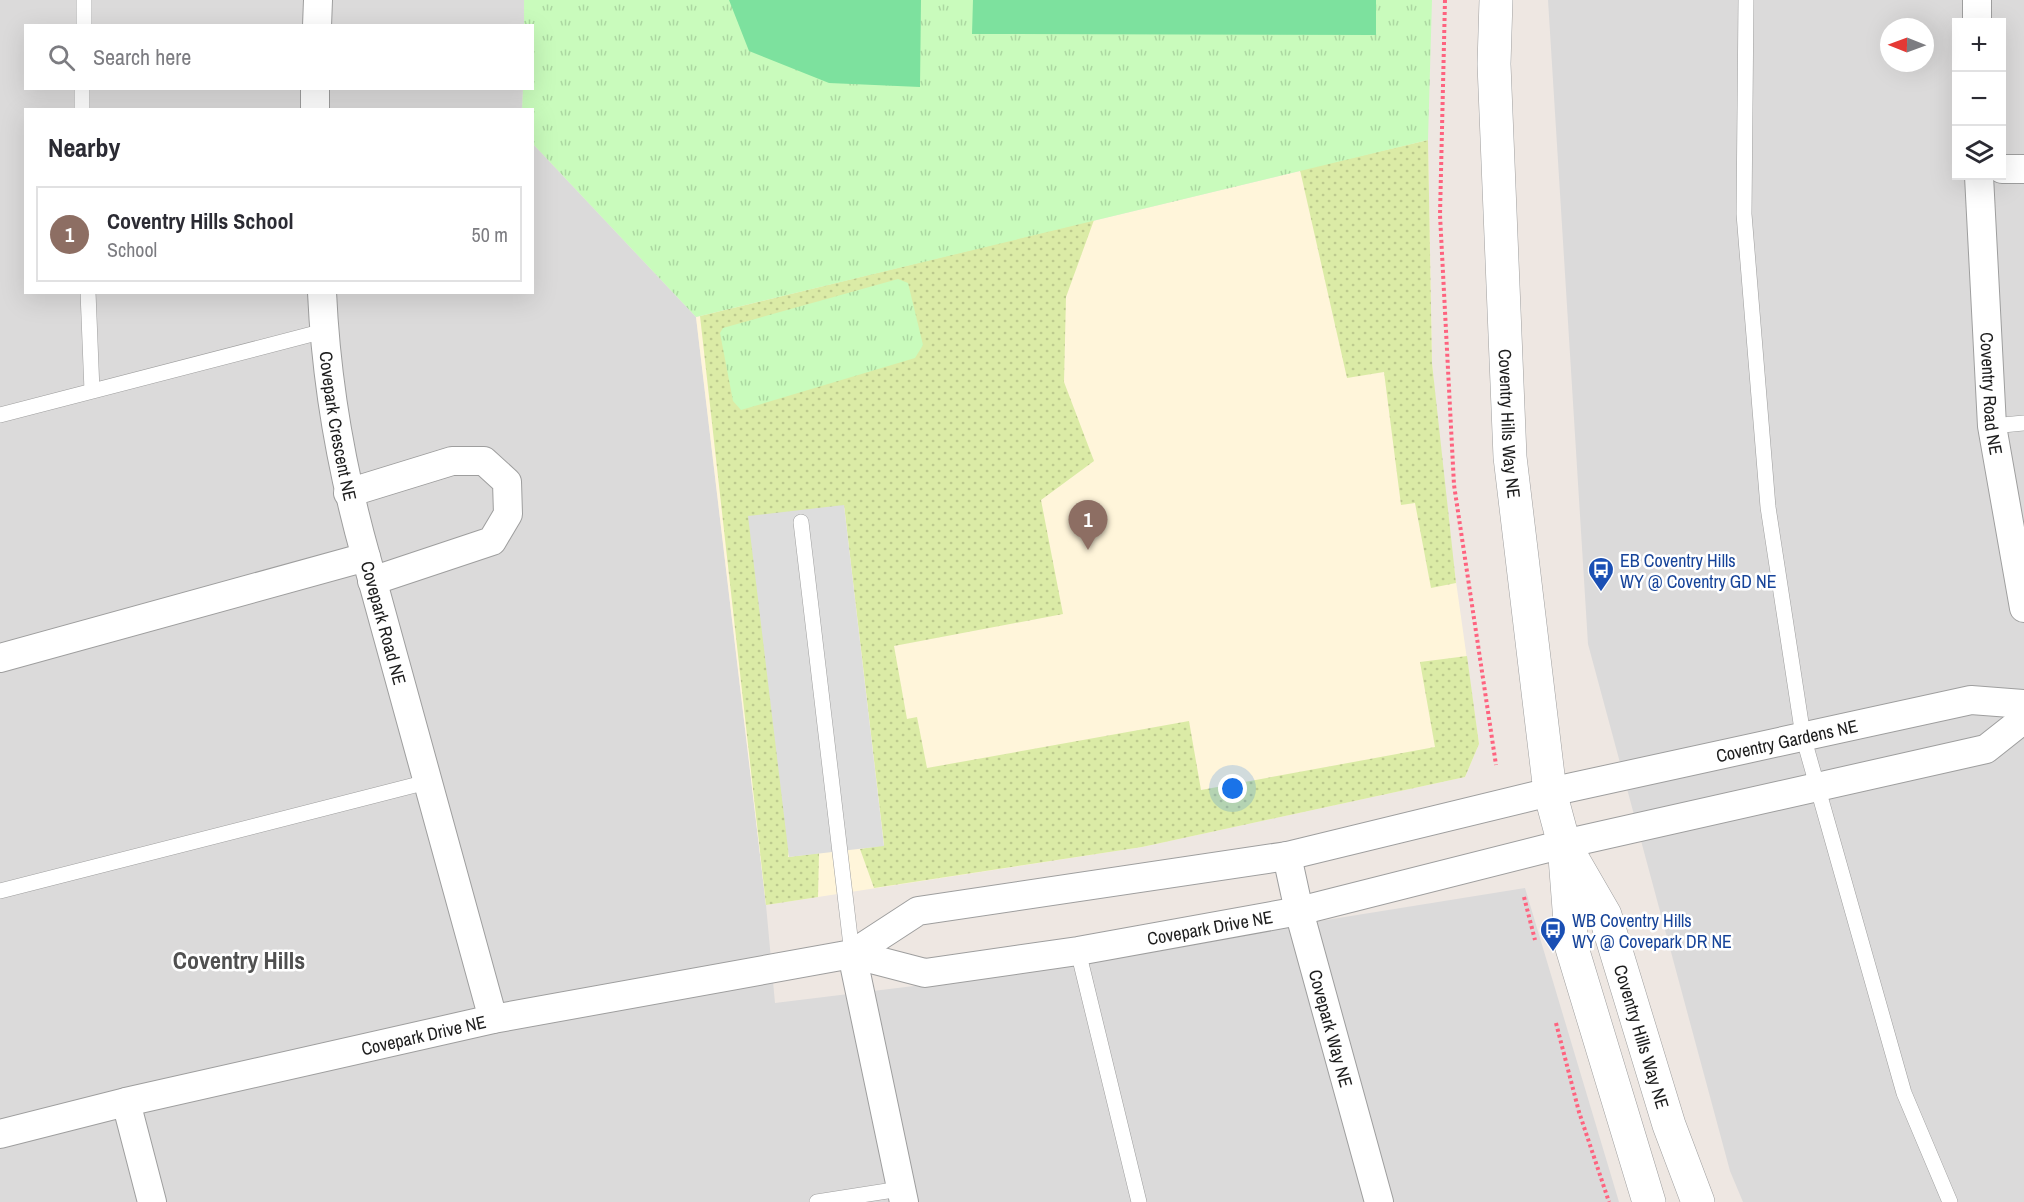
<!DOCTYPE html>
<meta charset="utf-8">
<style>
body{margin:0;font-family:"Archivo Narrow",sans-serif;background:#f7f7f7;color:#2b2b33}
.controls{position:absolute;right:18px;top:18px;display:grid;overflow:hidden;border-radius:0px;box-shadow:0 6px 24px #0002}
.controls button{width:54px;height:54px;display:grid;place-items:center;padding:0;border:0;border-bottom:2px solid #e1e1e2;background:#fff;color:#2b2b33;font:30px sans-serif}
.compass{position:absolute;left:1880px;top:18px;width:54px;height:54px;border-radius:50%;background:#fff;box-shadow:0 6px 24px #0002;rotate:271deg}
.you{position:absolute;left:1233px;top:789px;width:21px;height:21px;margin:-15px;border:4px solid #fff;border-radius:50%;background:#1a73e8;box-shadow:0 0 0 9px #1a73e833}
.badge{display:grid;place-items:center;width:39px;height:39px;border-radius:50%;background:#0b8043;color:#fff;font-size:20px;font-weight:700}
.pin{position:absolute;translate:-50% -50px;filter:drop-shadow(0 2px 3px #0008)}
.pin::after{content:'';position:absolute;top:32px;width:21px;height:18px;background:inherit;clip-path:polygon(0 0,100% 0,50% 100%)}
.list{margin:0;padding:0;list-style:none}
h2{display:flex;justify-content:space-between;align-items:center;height:78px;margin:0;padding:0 24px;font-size:26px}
h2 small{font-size:20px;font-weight:400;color:#7c7c81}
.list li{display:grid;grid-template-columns:39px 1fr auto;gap:18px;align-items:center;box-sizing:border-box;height:96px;margin:0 12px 12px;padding:0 12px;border:2px solid #e1e1e2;border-radius:0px}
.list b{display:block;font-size:22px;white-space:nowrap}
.list p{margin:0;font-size:20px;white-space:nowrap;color:#7c7c81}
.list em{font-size:20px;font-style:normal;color:#7c7c81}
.icon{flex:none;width:33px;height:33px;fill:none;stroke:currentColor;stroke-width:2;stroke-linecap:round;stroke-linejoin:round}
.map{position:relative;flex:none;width:2024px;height:1202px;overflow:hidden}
.search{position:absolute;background:#fff;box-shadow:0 6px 24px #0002;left:24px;top:24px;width:510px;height:66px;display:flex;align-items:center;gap:15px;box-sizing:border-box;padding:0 21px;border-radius:0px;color:#7c7c81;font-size:22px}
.panel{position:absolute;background:#fff;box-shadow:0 6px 24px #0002;left:24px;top:108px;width:510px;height:186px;border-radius:0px}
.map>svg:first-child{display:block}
</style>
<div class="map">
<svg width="2024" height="1202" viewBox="0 0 2024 1202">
<defs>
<pattern id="grass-dots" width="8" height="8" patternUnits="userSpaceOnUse" patternTransform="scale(1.5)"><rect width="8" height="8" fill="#dbeba6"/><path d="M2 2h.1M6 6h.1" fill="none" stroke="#bcc98e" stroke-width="1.8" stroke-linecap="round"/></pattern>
<pattern id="park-tufts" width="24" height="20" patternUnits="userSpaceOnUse" patternTransform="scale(1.5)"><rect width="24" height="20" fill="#c9fbbc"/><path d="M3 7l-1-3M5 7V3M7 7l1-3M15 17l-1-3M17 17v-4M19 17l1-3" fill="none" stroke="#acd7a1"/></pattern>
</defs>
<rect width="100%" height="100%" fill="#eee7e2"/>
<path fill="#dbdada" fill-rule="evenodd" d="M0,0h524v25l-498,1v62l497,1 -1,21h-496v182h506l1,-148 163,173 70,588 9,98 147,-18 603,-97 94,314h-1619z
M1548,0h476v1202h-281l-13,-31 -142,-527zM1956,22h46v154h-46zM1889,27h36v36h-36z"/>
<path fill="#fff5da" d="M1428,140l4,223 15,155 32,226 -14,33 -323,70 -376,58 -70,-588z"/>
<path fill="url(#grass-dots)" d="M1428,140l4,223 24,220 -25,5 -16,-85 -14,2 -17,-133 -37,6 -47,-208z
M1094,220l-28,77 -2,85 30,79 -53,39 22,114 -169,32 13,73 10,-2 10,51 262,-47 12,69 234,-43 -15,-85 47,-6 12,88 -14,33 -323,70 -268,41 -14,-39 24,-4 -40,-340 -56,352 31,-4 -1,44 -52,8 -66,-589z"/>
<path fill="url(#park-tufts)" d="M524,0h908l-4,140 -732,177 -163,-173 -1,-34h-10l1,-21 9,-1v-62l-8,-1z
M898,279l10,4 15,62 -8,13 -174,52 -8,-9 -13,-68 3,-5z"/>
<path fill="#7de19e" d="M729,0h192l-1,87 -91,-4 -80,-32z
M973,0h403v35l-404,-1z"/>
<path fill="#ddd" d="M844,505l40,341 -95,11 -41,-341z"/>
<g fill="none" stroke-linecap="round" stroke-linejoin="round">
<defs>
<path id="service" d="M1746,0l-2,214 24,293 35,229 101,357 46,109
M84,26v-26
M82,110v-22
M88,292l4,99
M0,415l324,-84
M1992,426l32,-3
M801,522l51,432
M0,891l427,-109
M1078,951l61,251
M817,1202l83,-13"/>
<g id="minor">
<path d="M1977,0v22"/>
<path d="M317,26l1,-26"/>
<path d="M315,88v22"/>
<path d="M2002,169h22"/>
<path id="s1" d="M1979,176l13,250 32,182"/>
<path id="s2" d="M322,292c4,89 20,180 44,265"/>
<path d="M348,493l104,-32h32l23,21 1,32 -16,27 -120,40"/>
<path id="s3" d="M0,658l366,-101 127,462"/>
<path id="s4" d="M1287,856l12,55 80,291"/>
<path id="s5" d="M852,954l73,19 153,-22 221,-40 265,-67 422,-95 38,-30"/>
<path d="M852,954l52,248"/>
<path d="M126,1102l26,100"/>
<path id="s6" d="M0,1134l126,-32 367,-83 359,-65 66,-43 369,-55 263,-64 421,-92 53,4"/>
</g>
<g id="tertiary">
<path id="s7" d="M1496,0l-2,64 16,393 40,335 14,52 8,104 77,254"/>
<path id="s8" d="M1568,851l37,64 64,210 29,77"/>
</g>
</defs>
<use href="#service" stroke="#9e9e9e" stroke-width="16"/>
<use href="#minor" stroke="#9e9e9e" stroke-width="30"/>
<use href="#tertiary" stroke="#9e9e9e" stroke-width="34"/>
<path stroke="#fe637f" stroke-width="4" stroke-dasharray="3 3" stroke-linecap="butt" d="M1445,0l-5,215 14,270 42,280
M1524,897l11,43
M1556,1023l23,89 30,90"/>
<use href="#service" stroke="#fff" stroke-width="15"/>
<use href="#minor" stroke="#fff" stroke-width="28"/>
<use href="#tertiary" stroke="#fff" stroke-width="33"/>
</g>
<defs>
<symbol id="bus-pin" viewBox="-11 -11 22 30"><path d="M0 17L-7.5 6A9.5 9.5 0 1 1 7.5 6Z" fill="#1a4fb4" stroke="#fff"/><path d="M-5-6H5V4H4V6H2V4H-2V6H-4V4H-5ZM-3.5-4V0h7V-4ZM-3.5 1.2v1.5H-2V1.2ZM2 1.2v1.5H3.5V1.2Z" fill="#fff"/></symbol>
</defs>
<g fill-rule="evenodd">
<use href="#bus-pin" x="1586" y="555" width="30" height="40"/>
<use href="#bus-pin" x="1538" y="915" width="30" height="40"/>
</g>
<g text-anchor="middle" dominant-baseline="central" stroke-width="5" stroke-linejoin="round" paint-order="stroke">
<g font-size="18" fill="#1d1d1d" stroke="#fff">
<text stroke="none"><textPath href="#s1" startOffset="218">Coventry Road NE</textPath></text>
<text stroke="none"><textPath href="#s7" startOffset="424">Coventry Hills Way NE</textPath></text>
<text stroke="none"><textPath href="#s2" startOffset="135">Covepark Crescent NE</textPath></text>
<text stroke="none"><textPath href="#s3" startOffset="448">Covepark Road NE</textPath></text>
<text stroke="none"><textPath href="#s6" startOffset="1836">Coventry Gardens NE</textPath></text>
<text stroke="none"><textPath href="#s5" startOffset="364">Covepark Drive NE</textPath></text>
<text stroke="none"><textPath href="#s4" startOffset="178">Covepark Way NE</textPath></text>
<text stroke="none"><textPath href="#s6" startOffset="435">Covepark Drive NE</textPath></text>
<text stroke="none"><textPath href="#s8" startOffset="201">Coventry Hills Way NE</textPath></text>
</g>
<g font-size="18" fill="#164399" stroke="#fff" text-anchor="start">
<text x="1620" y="560">EB Coventry Hills<tspan x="1620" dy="21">WY @ Coventry GD NE</tspan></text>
<text x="1572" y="920">WB Coventry Hills<tspan x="1572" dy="21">WY @ Covepark DR NE</tspan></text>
</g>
<g font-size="24" font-weight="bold" fill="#505050" stroke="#fff">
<text x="239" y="960">Coventry Hills</text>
</g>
</g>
</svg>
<div class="controls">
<button>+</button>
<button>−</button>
<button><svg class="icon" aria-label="layers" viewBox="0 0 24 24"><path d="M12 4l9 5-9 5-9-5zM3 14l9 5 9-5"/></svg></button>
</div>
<svg class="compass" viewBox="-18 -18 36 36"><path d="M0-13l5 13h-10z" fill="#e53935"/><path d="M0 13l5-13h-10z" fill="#7c7c81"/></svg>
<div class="you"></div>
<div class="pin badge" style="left:1088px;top:550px;background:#8d6e63">1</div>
<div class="search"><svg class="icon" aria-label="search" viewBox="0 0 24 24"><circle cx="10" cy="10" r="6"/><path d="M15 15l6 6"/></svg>Search here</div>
<section class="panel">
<h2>Nearby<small></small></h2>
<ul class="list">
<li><span class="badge" style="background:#8d6e63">1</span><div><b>Coventry Hills School</b><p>School</p></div><em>50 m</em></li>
</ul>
</section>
</div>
